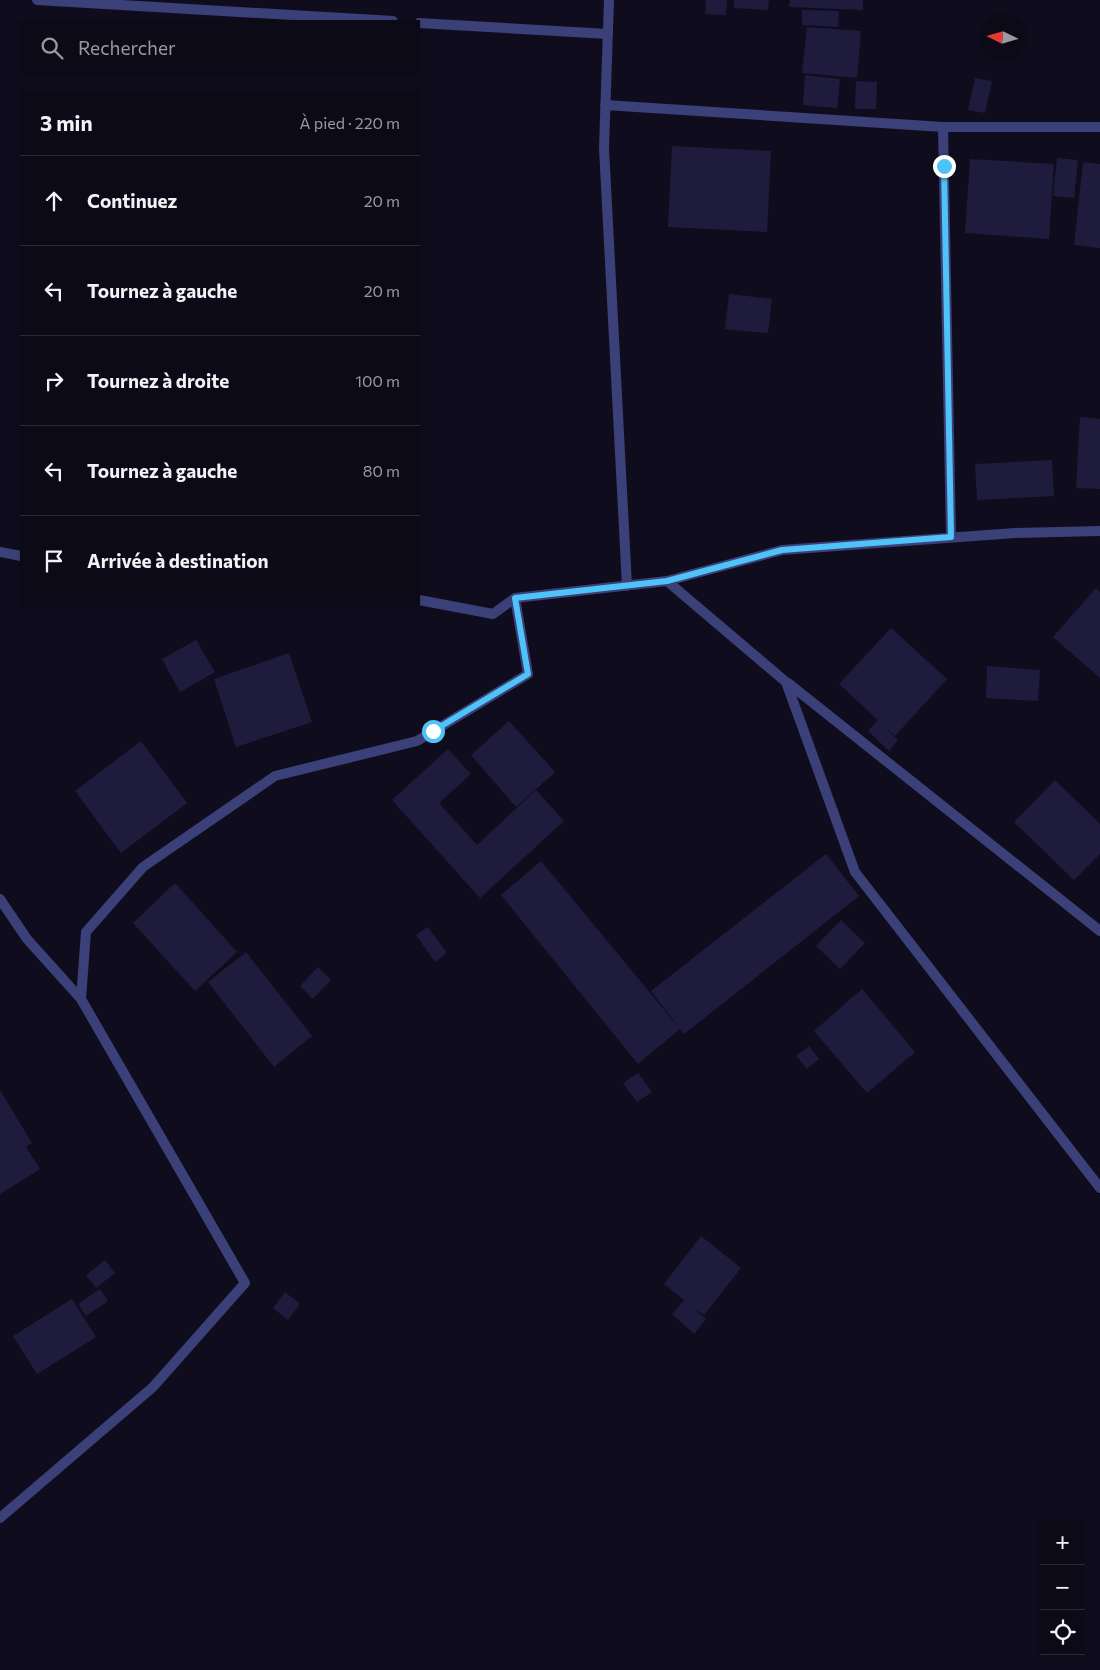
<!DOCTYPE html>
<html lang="fr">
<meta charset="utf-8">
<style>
body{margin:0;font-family:Commissioner,sans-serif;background:#14131f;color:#f1f3f6}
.controls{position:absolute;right:15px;bottom:15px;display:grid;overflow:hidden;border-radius:0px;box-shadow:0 1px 4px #0004}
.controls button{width:45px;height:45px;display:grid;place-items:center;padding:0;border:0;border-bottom:1px solid #2b2b35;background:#0b0a16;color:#f1f3f6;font:25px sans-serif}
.compass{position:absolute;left:980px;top:15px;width:45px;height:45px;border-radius:50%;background:#0b0a16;box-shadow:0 1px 4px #0004;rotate:275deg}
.stop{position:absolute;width:15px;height:15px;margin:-11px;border:4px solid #4fc3f7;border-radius:50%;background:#fff}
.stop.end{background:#4fc3f7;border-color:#fff;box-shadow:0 1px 5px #0008}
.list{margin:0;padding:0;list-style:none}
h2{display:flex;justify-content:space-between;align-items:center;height:65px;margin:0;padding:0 20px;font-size:21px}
h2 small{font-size:16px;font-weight:400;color:#9a9aa1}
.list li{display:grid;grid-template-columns:32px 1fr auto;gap:15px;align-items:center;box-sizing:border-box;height:90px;padding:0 20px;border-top:1px solid #2b2b35}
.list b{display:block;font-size:19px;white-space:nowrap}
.list em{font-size:16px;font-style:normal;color:#9a9aa1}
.icon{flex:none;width:28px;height:28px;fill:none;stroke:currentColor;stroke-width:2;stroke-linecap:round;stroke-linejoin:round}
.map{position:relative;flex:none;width:1100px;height:1670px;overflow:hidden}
.search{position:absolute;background:#0b0a16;box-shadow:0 1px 4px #0004;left:20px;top:20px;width:400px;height:55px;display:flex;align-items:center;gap:12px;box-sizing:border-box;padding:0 18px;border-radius:0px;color:#9a9aa1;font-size:19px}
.panel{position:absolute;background:#0b0a16;box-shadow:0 1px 4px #0004;left:20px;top:90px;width:400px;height:515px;border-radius:0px}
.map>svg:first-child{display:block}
</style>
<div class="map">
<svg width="1100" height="1670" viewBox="0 0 1100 1670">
<rect width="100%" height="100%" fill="#0f0d1d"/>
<path fill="#1f1b3c" d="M706,0h21l-1,15 -21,-1z
M734,0h35l-1,10 -34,-2z
M790,0h73v10l-74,-3z
M802,10l37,1 -1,16 -36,-2z
M807,27l54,4 -4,47 -55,-5z
M805,75l35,4 -3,29 -34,-3z
M975,78l17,3 -7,32 -17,-3z
M856,81l21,1 -1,27h-21z
M672,146l99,5 -4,81 -99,-5z
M1057,158l21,2 -4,38 -21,-2z
M970,159l84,5 -5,75 -84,-6z
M1083,162l17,2v84l-26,-3z
M729,294l43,5 -4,34 -43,-4z
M1080,417l20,2v70l-24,-1z
M1052,460l2,36 -77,4 -2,-36z
M1096,588l4,4v86l-47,-41z
M891,628l56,51 -52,57 -14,-12 17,16 -9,11 -21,-20 10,-11 -39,-36z
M196,640l19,32 -35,20 -18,-33z
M289,653l23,69 -76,25 -22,-68z
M987,666l53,4 -2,31 -52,-3z
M509,721l46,51 -39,35 -45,-52z
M141,741l46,62 -66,50 -46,-62z
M448,749l23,25 -32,29 38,42 59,-55 28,31 -84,77 -88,-98z
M1055,780l45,44v30l-26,26 -60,-58z
M826,854l33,42 -175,138 -33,-43z
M541,861l139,168 -42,35 -137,-169z
M175,883l62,69 -42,39 -62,-68z
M841,920l24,23 -25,26 -24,-23z
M428,927l19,26 -12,9 -19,-27z
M246,952l66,84 -38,31 -66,-85z
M318,967l13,13 -18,19 -13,-13z
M862,989l53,63 -48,41 -53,-62z
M809,1046l10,13 -12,10 -11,-13z
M638,1073l14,19 -15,10 -14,-19z
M0,1090l32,53 -6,4 14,22 -40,25z
M701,1236l40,32 -37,47 -11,-7 13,11 -12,15 -22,-20 12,-14 -20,-16z
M105,1260l10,13 -19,15 -10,-13z
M100,1289l8,12 -22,15 -8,-12z
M285,1292l15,12 -12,16 -15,-12z
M72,1299l24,38 -59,37 -24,-38z"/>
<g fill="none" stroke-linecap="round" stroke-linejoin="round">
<path stroke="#3c4078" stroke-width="10" d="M37,0l356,21
M609,0l-5,148 23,438
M419,23l189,11
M605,105l338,22h157
M943,127l8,410
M0,552l21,4
M667,581l115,-31 233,-17 85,-2
M419,600l74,14 22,-16 152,-17 119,101 69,190 245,316
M788,683l312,248
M0,899l27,40 54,60 164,284 -92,104 -153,131
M81,999l5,-67 57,-65 132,-91 142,-35 111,-67 -13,-76"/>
</g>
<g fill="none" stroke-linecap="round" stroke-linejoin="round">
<path stroke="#4fc3f7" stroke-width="6" d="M433,731l95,-57 -13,-76 152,-17 115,-31 169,-13 -7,-371"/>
</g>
</svg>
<div class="controls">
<button>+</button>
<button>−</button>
<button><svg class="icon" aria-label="locate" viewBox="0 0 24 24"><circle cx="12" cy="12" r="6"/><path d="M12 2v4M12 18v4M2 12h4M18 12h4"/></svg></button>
</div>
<svg class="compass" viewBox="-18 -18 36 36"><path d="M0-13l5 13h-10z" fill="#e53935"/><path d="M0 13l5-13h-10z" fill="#9a9aa1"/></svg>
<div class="stop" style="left:433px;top:731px"></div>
<div class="stop end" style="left:944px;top:166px"></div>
<div class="search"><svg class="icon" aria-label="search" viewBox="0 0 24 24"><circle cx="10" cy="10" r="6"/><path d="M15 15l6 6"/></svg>Rechercher</div>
<section class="panel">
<h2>3 min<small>À pied · 220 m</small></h2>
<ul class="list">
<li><svg class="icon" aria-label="ahead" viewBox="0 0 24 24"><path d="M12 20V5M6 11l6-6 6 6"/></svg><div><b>Continuez</b></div><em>20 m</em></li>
<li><svg class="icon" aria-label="left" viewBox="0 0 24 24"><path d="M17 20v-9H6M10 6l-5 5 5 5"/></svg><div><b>Tournez à gauche</b></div><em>20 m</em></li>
<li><svg class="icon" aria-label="right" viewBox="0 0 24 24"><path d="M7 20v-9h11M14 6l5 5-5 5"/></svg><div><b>Tournez à droite</b></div><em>100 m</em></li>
<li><svg class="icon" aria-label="left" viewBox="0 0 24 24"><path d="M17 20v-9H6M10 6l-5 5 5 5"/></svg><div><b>Tournez à gauche</b></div><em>80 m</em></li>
<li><svg class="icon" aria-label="arrive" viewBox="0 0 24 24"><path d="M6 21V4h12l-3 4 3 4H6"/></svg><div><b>Arrivée à destination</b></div></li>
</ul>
</section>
</div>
